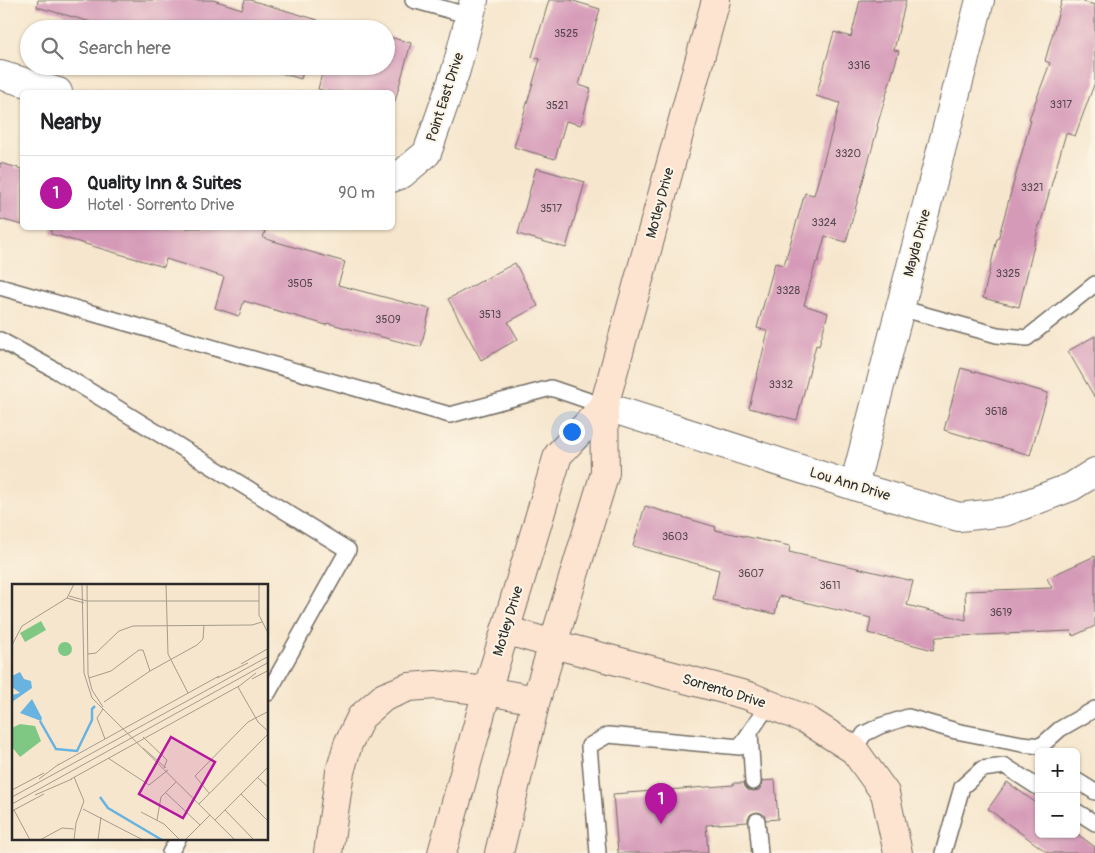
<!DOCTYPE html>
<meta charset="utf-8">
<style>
body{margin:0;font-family:Pangolin,sans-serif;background:#f2f2f2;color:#202124}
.controls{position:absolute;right:15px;bottom:15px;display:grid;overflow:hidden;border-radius:8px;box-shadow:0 1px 4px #0004}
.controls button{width:45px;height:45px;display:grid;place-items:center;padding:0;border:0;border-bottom:1px solid #e0e0e0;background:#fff;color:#202124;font:25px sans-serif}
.you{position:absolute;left:571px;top:431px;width:18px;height:18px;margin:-12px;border:4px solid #fff;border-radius:50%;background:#1a73e8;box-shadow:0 0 0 8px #1a73e833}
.badge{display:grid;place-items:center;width:32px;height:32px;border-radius:50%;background:#b5179e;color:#fff;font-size:16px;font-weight:700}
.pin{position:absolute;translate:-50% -41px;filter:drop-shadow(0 1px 2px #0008)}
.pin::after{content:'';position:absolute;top:26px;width:18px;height:15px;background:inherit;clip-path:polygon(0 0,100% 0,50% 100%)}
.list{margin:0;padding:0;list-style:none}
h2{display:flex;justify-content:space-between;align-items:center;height:65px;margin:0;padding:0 20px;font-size:21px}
h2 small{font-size:16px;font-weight:400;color:#757577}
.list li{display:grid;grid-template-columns:32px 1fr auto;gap:15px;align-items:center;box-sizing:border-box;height:75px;padding:0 20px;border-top:1px solid #e0e0e0}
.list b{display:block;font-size:19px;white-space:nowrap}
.list p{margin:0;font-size:16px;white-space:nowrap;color:#757577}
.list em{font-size:16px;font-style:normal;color:#757577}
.icon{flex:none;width:28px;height:28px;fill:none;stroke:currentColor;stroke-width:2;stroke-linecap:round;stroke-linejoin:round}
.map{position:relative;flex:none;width:1095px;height:853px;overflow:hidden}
.search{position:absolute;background:#fff;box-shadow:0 1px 4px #0004;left:20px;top:20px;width:375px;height:55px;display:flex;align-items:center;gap:12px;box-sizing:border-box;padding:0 18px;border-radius:28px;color:#757577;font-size:19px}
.panel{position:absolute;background:#fff;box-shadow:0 1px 4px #0004;left:20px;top:90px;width:375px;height:140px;border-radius:8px}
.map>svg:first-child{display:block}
</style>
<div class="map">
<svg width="1095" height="853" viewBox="0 0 1095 853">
<rect width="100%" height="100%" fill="#fcf5e5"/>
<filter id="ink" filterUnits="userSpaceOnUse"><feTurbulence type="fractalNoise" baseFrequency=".02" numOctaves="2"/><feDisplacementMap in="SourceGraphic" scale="10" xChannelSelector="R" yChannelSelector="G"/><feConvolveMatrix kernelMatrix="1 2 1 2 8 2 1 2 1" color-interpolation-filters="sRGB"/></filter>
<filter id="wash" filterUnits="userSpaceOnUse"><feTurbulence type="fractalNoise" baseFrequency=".0096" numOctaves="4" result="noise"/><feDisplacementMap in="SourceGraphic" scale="20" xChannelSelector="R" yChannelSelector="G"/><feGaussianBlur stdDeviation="1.12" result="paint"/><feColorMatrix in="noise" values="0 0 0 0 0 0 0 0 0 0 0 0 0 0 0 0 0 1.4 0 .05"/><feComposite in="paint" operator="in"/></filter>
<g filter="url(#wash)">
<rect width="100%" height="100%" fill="#f6e6cd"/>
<g id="blocks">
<path fill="#d59ab8" d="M38,0h175l29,9 3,-9h5l68,20 -2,9h-200l-79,-22z
M549,0h21l30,9 -21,76 12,4 -10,36 -15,-4 -11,38 -41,-12 26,-88 -8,-2z
M860,0h46l-12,50 5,1 -22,75 1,1 -32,115 -21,-6 -7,26h-2l-12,43 24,8 -9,33 -3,-1 -19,75 -48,-12 19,-77 -11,-3 18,-65 9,2 21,-72 9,2 26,-92 -24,-7 18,-64 17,5z
M1062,0h14l19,5v77l-20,54 -9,-3 -26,92h-1l-20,82 -36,-9 14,-59h1l33,-119 -2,-1 21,-56 -5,-2z
M386,36l25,7 -18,65 -1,-16h-62l-12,-3 6,-23h62z
M258,66h47l-4,13z
M0,163l22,6v56l-22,-6z
M536,168l49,14 -19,66 -48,-14z
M51,228h201l13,3 -2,7 82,24 -7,23 92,24 -9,38 -94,-24 -1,2 -82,-24 -5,15 -24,-8 9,-31 -58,-18 -2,8 -113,-33z
M515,263l23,43 -30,16 10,17 -37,21 -33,-61z
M1095,336v62l-27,-47z
M961,368l87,25 -18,62 -86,-25z
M645,506l71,21 -1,3 75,16 -1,6 124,29 -6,24 59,15 -1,-29 87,-3 -5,-10 48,-22v70l-22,10 -2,-5 -135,6 -3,13 -65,-17 3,-15 -92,-22 -4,18 -62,-14 6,-30 -86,-24z
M775,780l3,39 -12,1 -2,-5 -3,-2 -4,-1 -6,2 -3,4v4l-42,3 2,28h-90l-5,-59 121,-9 -1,-2h11l1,4 3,3 6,1 5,-1 2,-3 1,-6z
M1007,782l32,23v29h37v-1l19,14v6h-47l-60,-44z"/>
</g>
</g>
<g filter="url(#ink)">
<use href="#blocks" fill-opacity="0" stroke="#726c64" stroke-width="1"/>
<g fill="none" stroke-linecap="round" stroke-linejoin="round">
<defs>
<path id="service" d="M413,0l57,16
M0,287l450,128 101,-27 53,18
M900,308l97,27 30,3 68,-54
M0,340l57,31 291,179 -80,143
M750,733l3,49
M854,750l10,-16 16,-8 28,-9 48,14 66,13 19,2 19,-17 35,-20
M1076,780l19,12
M1076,811l19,12
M757,821l3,32
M170,853l8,-14
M598,853l-9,-107 19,-11 132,12 29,-43
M943,853l19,-66 20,-18 23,-3 34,22"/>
<path id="minor" d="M0,75l58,17
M392,178l10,-4 25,-21 29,-83 18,-70
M604,406l250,80 105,31 46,-5 66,-25 24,-15
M854,486l126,-486"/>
<path id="secondary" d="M505,630l48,14 196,52 58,24 47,30 31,43 13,60
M328,853l12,-81 8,-28 13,-27 23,-20 25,-10 26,-2 52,6 49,9
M442,853l45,-162 71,-236 46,-49
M499,853l37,-153 69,-227 -1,-67 112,-406"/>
</defs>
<use href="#service" stroke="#726c64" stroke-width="18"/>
<use href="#minor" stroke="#726c64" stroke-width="30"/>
<use href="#secondary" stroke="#726c64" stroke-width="30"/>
<use href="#service" stroke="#fff" stroke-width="15"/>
<use href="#minor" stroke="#fff" stroke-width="28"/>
<use href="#secondary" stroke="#fde4d1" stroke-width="28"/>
</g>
</g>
<g text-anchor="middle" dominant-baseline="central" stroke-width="4" stroke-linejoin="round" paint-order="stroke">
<g font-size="11" fill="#56474e">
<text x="566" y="33">3525</text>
<text x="859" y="65">3316</text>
<text x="1061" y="104">3317</text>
<text x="557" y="105">3521</text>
<text x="848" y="153">3320</text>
<text x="1032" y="187">3321</text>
<text x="551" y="208">3517</text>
<text x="824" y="222">3324</text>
<text x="1008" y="273">3325</text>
<text x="300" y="283">3505</text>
<text x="788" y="290">3328</text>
<text x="490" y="314">3513</text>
<text x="388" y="319">3509</text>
<text x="781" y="384">3332</text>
<text x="996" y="411">3618</text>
<text x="675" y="536">3603</text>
<text x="751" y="573">3607</text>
<text x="830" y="585">3611</text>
<text x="1001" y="612">3619</text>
</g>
<g font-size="14" fill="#2b2b2b" stroke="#fcf5e5">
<text transform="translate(445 97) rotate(-72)">Point East Drive</text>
<text transform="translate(660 203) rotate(-75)">Motley Drive</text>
<text transform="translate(917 243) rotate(-75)">Mayda Drive</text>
<text transform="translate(850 484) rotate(17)">Lou Ann Drive</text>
<text transform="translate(508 621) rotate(-73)">Motley Drive</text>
<text transform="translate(724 691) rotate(17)">Sorrento Drive</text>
</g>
</g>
<g transform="translate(12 584)">
<rect width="256" height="256" fill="#f6e6cd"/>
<path d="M29,37l5,9 -21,12 -5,-9zM46 65a7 7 0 1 1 14 0a7 7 0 1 1-14 0ZM8,140l15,2 6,15 -21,16 -8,-10v-19z" fill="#7fc884"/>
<path d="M8,88l4,7 7,2 1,7 -20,14v-7l8,-2 -8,-6v-11zM20,115l10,19 -1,3 -21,-8z" fill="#69b3e1"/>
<path fill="none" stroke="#69b3e1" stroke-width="2.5" d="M28,137l16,28 21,2 15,-31v-11l3,-3M88,213l8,11 54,32"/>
<path fill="none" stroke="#a59b8c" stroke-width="1" d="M70,0l2,89 8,25 143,142M75,0l1,90 4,16 11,17M154,0l2,70 20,39M247,0v31l10,20M57,12l18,5h172M55,14l17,5M0,61l10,-19 45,-28 7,-14M76,70l8,-1 23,-22 14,-5 119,-1 10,-3M229,80l28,-16M77,94l22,-7 28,-21h4l7,21M205,94l31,-15M240,95l17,-9M226,103l20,35 11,10M226,103l18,-14M92,118l46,-31 47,-26 6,-6 1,-14M91,125l-6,9 8,21M131,153l24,23 -3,8M131,164l23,20M96,174l41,27 19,-15M46,181l161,-89M62,193l10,24 -8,22 -2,17M245,193l12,11M27,195l20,-15M59,195l168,-93M0,206l32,-17M153,208l35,33M197,209l-14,-17 53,-54 21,-11M229,210l28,28M23,211l37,-16M0,213l257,-141M0,220l257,-142M187,220l70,-71M71,225l60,31M2,226l16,30M213,226l29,30M0,227l32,-17M129,228l23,12 16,16M145,236l4,-23 15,-15M203,236l54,-54M28,256l22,-12 12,1M86,256l3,-23M173,256l25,-25"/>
<path fill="#b5179e" fill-opacity="0.15" stroke="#b5179e" stroke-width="2.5" d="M159,153l44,25 -32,56 -44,-24z"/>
<rect width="256" height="256" fill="none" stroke="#2b2b2b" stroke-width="2.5"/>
</g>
</svg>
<div class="controls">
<button>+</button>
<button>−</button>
</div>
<div class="you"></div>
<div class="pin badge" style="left:661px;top:824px">1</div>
<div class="search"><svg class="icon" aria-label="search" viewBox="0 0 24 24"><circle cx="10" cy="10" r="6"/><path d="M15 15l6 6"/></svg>Search here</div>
<section class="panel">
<h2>Nearby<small></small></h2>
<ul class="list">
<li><span class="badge">1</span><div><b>Quality Inn &amp; Suites</b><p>Hotel · Sorrento Drive</p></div><em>90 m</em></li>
</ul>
</section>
</div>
